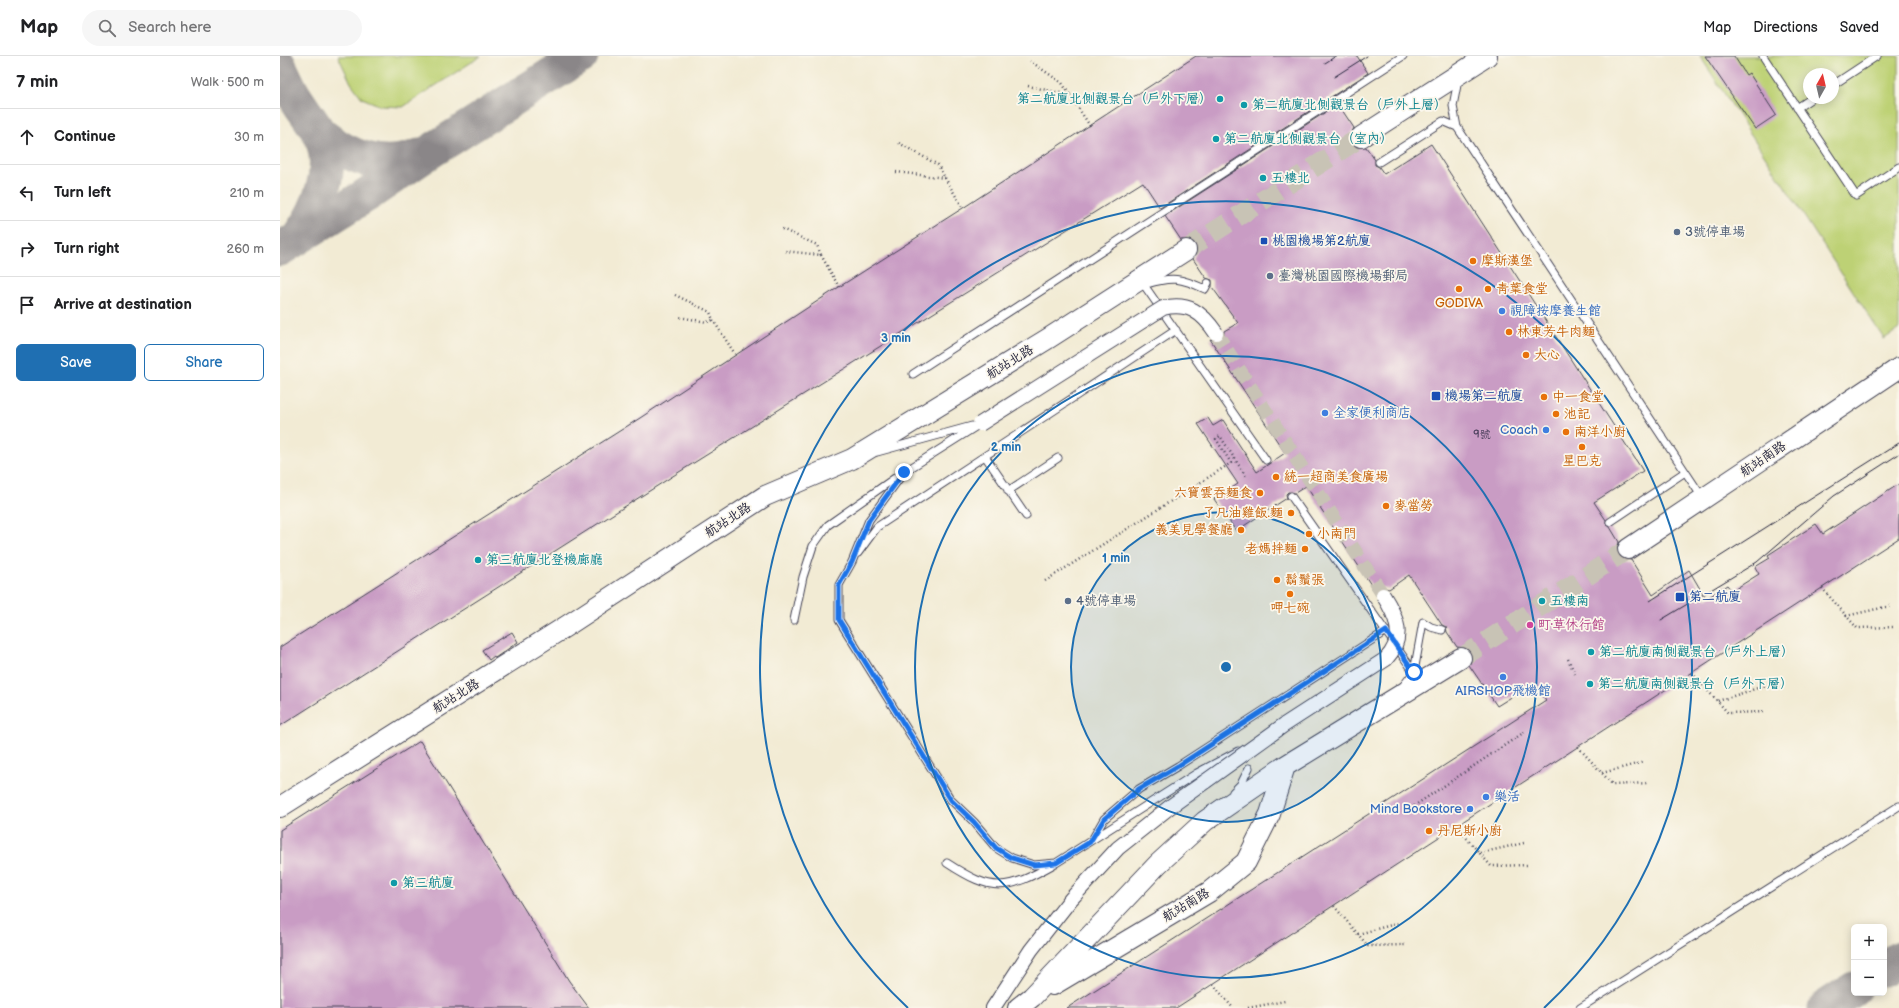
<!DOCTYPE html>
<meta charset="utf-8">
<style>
body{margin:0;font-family:"Balsamiq Sans","LXGW WenKai TC",sans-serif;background:#f6f6f6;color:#202124}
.controls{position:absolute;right:12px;bottom:12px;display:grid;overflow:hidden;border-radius:6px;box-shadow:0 2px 10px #0003}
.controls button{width:36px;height:36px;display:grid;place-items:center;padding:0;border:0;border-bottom:1px solid #e0e0e0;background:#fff;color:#202124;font:20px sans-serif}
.compass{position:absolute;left:1523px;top:12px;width:36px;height:36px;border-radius:50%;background:#fff;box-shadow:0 2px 10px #0003;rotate:8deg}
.stop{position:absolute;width:12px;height:12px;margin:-9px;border:3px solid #1a73e8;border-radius:50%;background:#fff}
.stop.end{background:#1a73e8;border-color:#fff;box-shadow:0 1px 4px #0008}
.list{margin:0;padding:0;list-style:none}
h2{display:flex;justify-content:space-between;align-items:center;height:52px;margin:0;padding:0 16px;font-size:17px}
h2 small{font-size:13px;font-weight:400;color:#757577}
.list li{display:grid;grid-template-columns:26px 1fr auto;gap:12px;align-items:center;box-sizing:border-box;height:56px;padding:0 16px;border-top:1px solid #e0e0e0}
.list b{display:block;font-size:15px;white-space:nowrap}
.list em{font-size:13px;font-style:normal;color:#757577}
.actions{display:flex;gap:8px;padding:12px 16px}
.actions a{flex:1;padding:9px 0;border:1px solid #1f6fb2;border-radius:6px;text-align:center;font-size:14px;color:#1f6fb2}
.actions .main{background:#1f6fb2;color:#fff}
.icon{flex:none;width:22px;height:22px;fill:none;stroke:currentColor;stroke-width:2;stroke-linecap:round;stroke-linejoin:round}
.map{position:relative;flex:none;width:1619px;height:952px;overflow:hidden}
header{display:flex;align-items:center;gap:24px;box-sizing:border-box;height:56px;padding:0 20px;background:#fff;border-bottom:1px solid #e0e0e0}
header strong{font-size:19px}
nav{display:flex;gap:22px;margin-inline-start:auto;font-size:14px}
.search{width:280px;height:36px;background:#f6f6f6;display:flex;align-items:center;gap:10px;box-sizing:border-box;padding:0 14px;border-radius:22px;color:#757577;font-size:15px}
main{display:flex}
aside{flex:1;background:#fff}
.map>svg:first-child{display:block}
</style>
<header>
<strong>Map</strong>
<div class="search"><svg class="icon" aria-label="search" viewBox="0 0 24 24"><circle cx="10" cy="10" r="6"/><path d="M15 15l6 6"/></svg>Search here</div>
<nav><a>Map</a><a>Directions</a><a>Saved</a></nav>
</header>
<main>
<aside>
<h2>7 min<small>Walk · 500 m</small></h2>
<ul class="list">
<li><svg class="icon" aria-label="ahead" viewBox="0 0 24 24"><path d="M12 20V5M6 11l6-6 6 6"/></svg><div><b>Continue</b></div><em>30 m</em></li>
<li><svg class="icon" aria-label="left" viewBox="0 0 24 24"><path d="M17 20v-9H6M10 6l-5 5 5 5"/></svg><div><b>Turn left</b></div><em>210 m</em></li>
<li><svg class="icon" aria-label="right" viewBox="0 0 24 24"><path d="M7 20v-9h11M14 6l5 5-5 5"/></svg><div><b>Turn right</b></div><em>260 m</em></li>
<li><svg class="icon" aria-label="arrive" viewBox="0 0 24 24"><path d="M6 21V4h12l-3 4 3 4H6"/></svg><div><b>Arrive at destination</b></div></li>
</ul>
<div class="actions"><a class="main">Save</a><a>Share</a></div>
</aside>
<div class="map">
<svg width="1619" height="952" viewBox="0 0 1619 952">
<rect width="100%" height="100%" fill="#fbf7ec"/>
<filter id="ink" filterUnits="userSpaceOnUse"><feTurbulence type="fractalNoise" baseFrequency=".025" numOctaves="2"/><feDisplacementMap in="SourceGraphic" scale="8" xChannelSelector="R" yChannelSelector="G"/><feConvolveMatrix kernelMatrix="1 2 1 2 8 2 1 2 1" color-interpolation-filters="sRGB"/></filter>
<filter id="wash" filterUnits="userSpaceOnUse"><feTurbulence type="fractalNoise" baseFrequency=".012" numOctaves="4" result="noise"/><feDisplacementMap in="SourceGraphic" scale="16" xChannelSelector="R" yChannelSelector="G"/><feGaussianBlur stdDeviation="0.9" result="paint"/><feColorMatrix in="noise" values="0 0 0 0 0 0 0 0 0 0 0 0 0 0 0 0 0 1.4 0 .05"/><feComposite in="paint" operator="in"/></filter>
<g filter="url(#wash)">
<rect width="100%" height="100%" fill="#f2ebd4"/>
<path fill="#bdd174" stroke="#707a58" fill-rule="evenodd" d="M58,0h143l-78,51 -22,-1 -19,-8 -11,-15z
M1420,0h199v273l-15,10zM1529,18h24v24h-24z"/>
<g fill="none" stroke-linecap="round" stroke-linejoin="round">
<path stroke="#8a8688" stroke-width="35" d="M0,11c4,9 8,17 12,25 8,14 19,27 27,41 18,33 0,76 -20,103
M40,78c29,23 62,37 99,22
M0,193l85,-53 66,-45 150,-95
M1604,913l15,-11
M1545,952l29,-19"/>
</g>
<g id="blocks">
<path fill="#c99cc4" d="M916,0h161l11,17 -208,135 -17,-26 -467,292 -396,252v-79l360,-229 199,-131 124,-79z
M1425,0h29l12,19 3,-2 27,42 -21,14z
M1058,48l16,24 -4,9 2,7 4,3h10l9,13v5l4,2 5,7 47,-30 212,327 -49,31 12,18v4l4,3 9,15 -2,7 1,6 5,4 8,1 22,35 36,-25 17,29 21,-14 5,6 27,-17 -4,-7 15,-9 -2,-3 48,-31 7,10 76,-50v54l-723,470h-109l479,-308 -12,-17 -37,23 -28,-41 3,-7 -1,-6 -5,-4 -9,-1 -10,-15 -1,-5 -4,-2 -33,-50 -20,14 -7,-2 -7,4 -69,-105 -11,7 -7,-1 -2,2 1,4 -51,33 -22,-32 24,-15 -40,-60 10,-6 5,8 10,-6 34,52 28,-19 -75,-114 6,2 5,-1 3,-4v-5l14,-8 -26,-36v-7l-6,-2 -13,-19 4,-9 -2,-7 -4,-3h-10l-16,-24z
M232,576l6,10 -23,16 -1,-2 -5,4 -7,-10z
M140,685l149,240 20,27h-309v-178z"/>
</g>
</g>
<g filter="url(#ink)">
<use href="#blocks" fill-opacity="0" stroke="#414052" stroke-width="1"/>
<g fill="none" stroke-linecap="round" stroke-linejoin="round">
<path stroke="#c8c3b5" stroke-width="14" stroke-dasharray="14 7" stroke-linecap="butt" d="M936,277l167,262"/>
<path stroke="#c8c3b5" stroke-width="20" stroke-dasharray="20 10" stroke-linecap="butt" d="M906,194l175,-113
M1181,602l167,-109"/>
<defs>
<path id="lane" d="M1483,0l93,140 43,-29
M1178,24l-5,26 4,21 245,370
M1553,29l44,-29
M1517,52l15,-10
M1099,106l64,-41 14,6
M867,228c25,-8 34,-6 58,5l3,-6
M864,229l122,175
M633,318l490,-318
M700,368l-76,48 -35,48 -17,42 -13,23v35l112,180 23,22 22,26 16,10 22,7 22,-2 141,-90 41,-22
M597,396l95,-26
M705,400l41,60
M728,435l50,-33
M1011,440l123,176
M1330,466l75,-50
M578,497l19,-26 299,-197
M514,564l9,-43 10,-31 15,-21 71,-50
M1124,629l10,-13 9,-50 8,5 11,3
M953,736l8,-8 8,-16
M812,784l12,-21 35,-30 39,-23 208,-135
M667,807c46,30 59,28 107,1
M1300,952l319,-202"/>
<path id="street" d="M713,952l38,-58 40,-51 47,-51 53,-42 35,-25"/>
<path id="secondary" d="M1081,81l126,-81
M1348,493l271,-181
M0,751l288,-182 197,-129 87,-37 197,-121 137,-88
M773,929l156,-93 37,-30 24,-48 15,-48
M738,952l14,-11 126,-133 47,-43 80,-55 176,-108"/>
</defs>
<use href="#lane" stroke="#414052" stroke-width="9"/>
<use href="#street" stroke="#414052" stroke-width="16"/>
<use href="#secondary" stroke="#414052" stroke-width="22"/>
<path stroke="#414052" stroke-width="2.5" stroke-dasharray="1 3" stroke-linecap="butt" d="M748,30l42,9 -8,-12 -32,-22
M790,39l20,31
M616,116l49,6 -7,-13 -39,-22
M665,122l18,30
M502,173l35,16 4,10 -36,-4
M541,199l18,32
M395,239l35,17 3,8 -6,2 -28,-5
M433,264l22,34
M765,525l186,-118 -15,-24 4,-3 27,42
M1542,532l35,40 37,-1
M1566,560l44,-10
M1288,603l7,15
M1412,617l36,40 37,-1
M1438,645l49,-16
M1298,691l35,38 35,-2
M1322,717l42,-11
M1134,750l112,-75
M1176,770l35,40 37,-1
M1200,797l44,-10
M1054,850l34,40 37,-1
M1078,878l41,-11
M933,928l20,24
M968,952l37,-7"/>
<use href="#lane" stroke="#fff" stroke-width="7"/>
<use href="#street" stroke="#fff" stroke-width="14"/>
<use href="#secondary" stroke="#fff" stroke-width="20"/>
<path stroke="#22223b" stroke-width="1" d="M1045,7l11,-7
M1054,21l33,-21
M1370,545l249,-158
M1381,564l96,-58 77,-66 65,-42"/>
<defs>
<path id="street-bridge" d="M700,368l183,-116c25,-6 39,4 53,25
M926,725l78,-56 102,-66c20,-22 11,-42 -3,-64"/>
</defs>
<use href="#street-bridge" stroke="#414052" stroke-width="16" stroke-linecap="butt"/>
<use href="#street-bridge" stroke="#fff" stroke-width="14"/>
</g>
</g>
<g fill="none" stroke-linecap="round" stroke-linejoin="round" filter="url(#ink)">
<path stroke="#1a73e8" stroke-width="5" d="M624,416l-35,48 -17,42 -13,23v35l112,180 23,22 22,26 16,10 22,7 22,-2 34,-21 14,-23 35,-30 39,-23 208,-135 28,41"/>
</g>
<circle cx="946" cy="611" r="155" fill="#1f6fb2" fill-opacity=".12"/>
<g fill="none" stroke="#1f6fb2" stroke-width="2">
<circle cx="946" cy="611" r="155"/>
<circle cx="946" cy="611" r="311"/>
<path d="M628 952A466 466 0 1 1 1264 952"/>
</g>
<g fill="#0f9aa8" stroke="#fbf7ec" stroke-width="1.5">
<circle cx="940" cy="43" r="4"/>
<circle cx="964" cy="49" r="4"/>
<circle cx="936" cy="83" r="4"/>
<circle cx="983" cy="122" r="4"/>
<circle cx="198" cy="504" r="4"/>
<circle cx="1262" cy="545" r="4"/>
<circle cx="1311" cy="596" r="4"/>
<circle cx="1310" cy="628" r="4"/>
<circle cx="114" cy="827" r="4"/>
</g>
<g fill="#5c6f8a" stroke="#fbf7ec" stroke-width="1.5">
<circle cx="1397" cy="176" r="4"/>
<circle cx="990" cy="220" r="4"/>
<circle cx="788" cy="545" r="4"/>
</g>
<g fill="#1a4fb4" stroke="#fbf7ec" stroke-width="1.5">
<rect x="980" y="181" width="8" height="8" rx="2"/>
<rect x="1151" y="335" width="10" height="10" rx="2"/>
<rect x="1395" y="536" width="10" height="10" rx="2"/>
</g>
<g fill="#e8710a" stroke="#fbf7ec" stroke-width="1.5">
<circle cx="1193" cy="205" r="4"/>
<circle cx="1179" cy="233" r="4"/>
<circle cx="1208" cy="233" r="4"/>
<circle cx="1229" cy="276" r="4"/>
<circle cx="1246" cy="299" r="4"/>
<circle cx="1264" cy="341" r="4"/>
<circle cx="1276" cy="358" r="4"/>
<circle cx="1286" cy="376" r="4"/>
<circle cx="1302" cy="391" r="4"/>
<circle cx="996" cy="421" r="4"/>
<circle cx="980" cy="437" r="4"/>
<circle cx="1106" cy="450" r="4"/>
<circle cx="1011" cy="457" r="4"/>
<circle cx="961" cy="474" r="4"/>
<circle cx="1029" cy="478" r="4"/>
<circle cx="1025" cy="493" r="4"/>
<circle cx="997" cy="524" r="4"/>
<circle cx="1010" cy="538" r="4"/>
<circle cx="1149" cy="775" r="4"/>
</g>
<g fill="#3f7fe0" stroke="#fbf7ec" stroke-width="1.5">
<circle cx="1222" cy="255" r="4"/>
<circle cx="1045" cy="357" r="4"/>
<circle cx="1266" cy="374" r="4"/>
<circle cx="1223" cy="621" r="4"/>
<circle cx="1206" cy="741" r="4"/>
<circle cx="1190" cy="753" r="4"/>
</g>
<circle fill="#d1479c" stroke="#fbf7ec" stroke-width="1.5" cx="1250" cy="569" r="4"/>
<g text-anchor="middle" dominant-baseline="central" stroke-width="3.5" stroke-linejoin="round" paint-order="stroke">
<g font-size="11" fill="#4c405d">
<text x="1202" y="378">9號</text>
</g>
<g font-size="13" fill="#0d838f" stroke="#fbf7ec" text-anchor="start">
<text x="932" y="43" text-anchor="end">第二航廈北側觀景台（戶外下層）</text>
<text x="972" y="49">第二航廈北側觀景台（戶外上層）</text>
<text x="944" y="83">第二航廈北側觀景台（室內）</text>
<text x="991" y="122">五樓北</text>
<text x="206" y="504">第三航廈北登機廊廳</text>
<text x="1270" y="545">五樓南</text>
<text x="1319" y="596">第二航廈南側觀景台（戶外上層）</text>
<text x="1318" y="628">第二航廈南側觀景台（戶外下層）</text>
<text x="122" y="827">第三航廈</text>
</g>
<g font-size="13" fill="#4e5e75" stroke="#fbf7ec" text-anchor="start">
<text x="1405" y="176">3號停車場</text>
<text x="998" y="220">臺灣桃園國際機場郵局</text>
<text x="796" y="545">4號停車場</text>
</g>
<g font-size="13" fill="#164399" stroke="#fbf7ec" text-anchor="start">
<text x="992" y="185">桃園機場第2航廈</text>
<text x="1165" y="340">機場第二航廈</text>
<text x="1409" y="541">第二航廈</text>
</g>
<g font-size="13" fill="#c56008" stroke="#fbf7ec" text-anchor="start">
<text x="1201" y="205">摩斯漢堡</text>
<text x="1216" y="233">青葉食堂</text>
<text x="1179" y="247" text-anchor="middle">GODIVA</text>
<text x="1237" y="276">林東芳牛肉麵</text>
<text x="1254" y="299">大心</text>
<text x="1272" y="341">中一食堂</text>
<text x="1284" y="358">池記</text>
<text x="1294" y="376">南洋小廚</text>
<text x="1302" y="405" text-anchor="middle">星巴克</text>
<text x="1004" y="421">統一超商美食廣場</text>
<text x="972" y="437" text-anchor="end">六寶雲吞麵食</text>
<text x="1114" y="450">麥當勞</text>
<text x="1003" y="457" text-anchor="end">了凡油雞飯.麵</text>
<text x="953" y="474" text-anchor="end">義美見學餐廳</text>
<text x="1037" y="478">小南門</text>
<text x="1017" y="493" text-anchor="end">老媽拌麵</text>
<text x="1005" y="524">鬍鬚張</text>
<text x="1010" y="552" text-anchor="middle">呷七碗</text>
<text x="1157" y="775">丹尼斯小廚</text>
</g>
<g font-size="13" fill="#366cbe" stroke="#fbf7ec" text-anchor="start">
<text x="1230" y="255">視障按摩養生館</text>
<text x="1053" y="357">全家便利商店</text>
<text x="1258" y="374" text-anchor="end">Coach</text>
<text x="1223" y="635" text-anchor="middle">AIRSHOP飛機館</text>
<text x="1214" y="741">樂活</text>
<text x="1182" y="753" text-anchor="end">Mind Bookstore</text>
</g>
<g font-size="13" fill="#22223b" stroke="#fbf7ec">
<text transform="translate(730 306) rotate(-32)">航站北路</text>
<text transform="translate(1483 403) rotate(-34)">航站南路</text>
<text transform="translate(448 464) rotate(-33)">航站北路</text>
<text transform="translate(176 640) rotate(-32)">航站北路</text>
<text transform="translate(906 849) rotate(-31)">航站南路</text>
</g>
<g font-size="13" fill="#b23c85" stroke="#fbf7ec" text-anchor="start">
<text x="1258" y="569">町·草休行館</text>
</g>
</g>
<circle cx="946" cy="611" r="6" fill="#1f6fb2" stroke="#fbf7ec" stroke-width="2"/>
<g font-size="12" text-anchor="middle" font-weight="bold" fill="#1f6fb2" stroke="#fbf7ec" stroke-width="3.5" stroke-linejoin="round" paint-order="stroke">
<text x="616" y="286">3 min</text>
<text x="726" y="395">2 min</text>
<text x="836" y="506">1 min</text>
</g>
</svg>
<div class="controls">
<button>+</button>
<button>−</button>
</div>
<svg class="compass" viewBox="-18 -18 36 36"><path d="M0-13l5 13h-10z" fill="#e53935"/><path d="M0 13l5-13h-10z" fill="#757577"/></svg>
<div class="stop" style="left:1134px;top:616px"></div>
<div class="stop end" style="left:624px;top:416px"></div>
</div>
</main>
